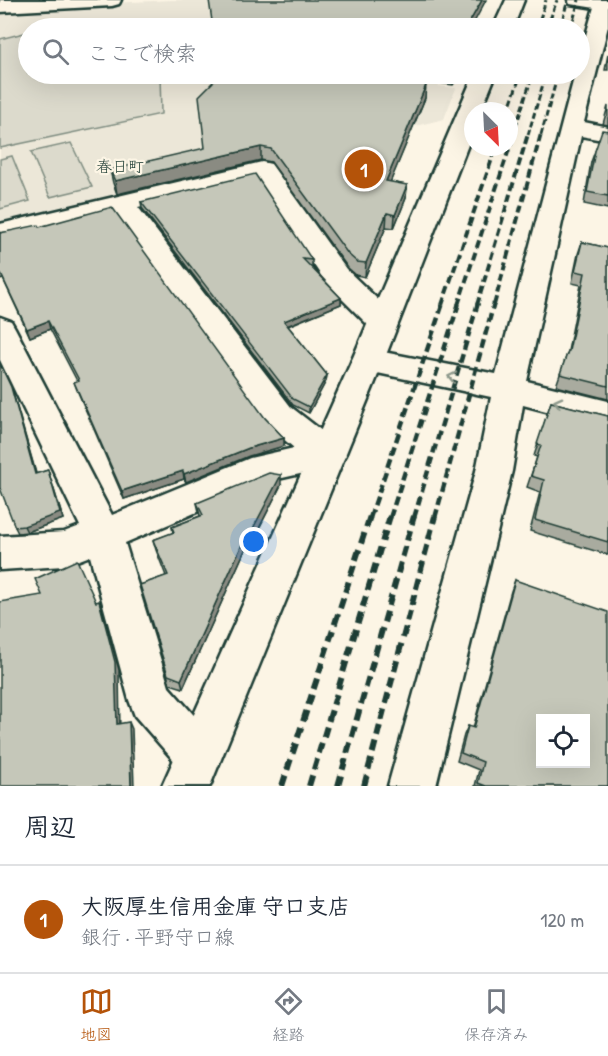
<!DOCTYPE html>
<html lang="ja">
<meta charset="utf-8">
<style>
body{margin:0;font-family:"Patrick Hand","Klee One",sans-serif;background:#f2f2f3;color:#1f2937}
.controls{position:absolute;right:18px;bottom:18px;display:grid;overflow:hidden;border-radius:0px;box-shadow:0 6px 24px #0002}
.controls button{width:54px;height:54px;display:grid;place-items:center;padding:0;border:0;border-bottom:2px solid #e0e1e3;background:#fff;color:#1f2937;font:30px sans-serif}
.compass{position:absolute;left:464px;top:102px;width:54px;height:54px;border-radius:50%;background:#fff;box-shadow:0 6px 24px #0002;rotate:156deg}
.you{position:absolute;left:254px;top:542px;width:21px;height:21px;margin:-15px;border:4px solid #fff;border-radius:50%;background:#1a73e8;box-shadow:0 0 0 9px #1a73e833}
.badge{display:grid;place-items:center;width:39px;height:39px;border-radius:50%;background:#b45309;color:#fff;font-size:20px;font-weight:700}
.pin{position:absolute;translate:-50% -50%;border:3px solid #fff;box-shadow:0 2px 6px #0006}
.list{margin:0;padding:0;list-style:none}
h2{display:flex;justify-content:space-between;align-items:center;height:78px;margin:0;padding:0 24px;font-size:26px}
h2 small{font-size:20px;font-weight:400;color:#747a83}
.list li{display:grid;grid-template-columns:39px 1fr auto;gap:18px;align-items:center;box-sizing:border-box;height:108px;padding:0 24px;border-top:2px solid #e0e1e3}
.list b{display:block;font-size:22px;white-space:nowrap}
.list p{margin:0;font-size:20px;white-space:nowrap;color:#747a83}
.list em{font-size:20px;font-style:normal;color:#747a83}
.icon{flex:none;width:33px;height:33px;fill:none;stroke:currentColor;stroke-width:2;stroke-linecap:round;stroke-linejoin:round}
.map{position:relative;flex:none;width:608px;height:786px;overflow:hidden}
.search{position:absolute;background:#fff;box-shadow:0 6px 24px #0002;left:18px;right:18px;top:18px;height:66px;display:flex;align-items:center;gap:15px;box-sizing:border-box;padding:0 21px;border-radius:33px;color:#747a83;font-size:22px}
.sheet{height:186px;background:#fff}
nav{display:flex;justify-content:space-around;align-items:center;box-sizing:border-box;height:84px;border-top:2px solid #e0e1e3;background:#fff;font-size:16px;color:#747a83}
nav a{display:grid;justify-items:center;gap:3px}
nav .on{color:#b45309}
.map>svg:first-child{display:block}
</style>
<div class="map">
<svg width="608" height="786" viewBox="0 0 608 786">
<rect width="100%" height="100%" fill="#fcf5e5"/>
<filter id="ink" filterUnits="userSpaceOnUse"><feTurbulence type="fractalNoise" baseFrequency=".0167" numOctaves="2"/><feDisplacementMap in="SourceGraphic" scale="12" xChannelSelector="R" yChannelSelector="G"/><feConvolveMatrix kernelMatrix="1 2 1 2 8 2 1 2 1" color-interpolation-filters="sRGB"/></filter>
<g filter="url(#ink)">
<path fill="#ece7d8" d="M171,0h229l12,28h-384v46h405l6,12 17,2 -12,31 -69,17 -18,2 -357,88v-217z"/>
<path fill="#dcdacc" stroke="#7e8c80" stroke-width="1.5" d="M28,32v42h132l1,40 -161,34v-109z
M71,143l21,44 -42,10 -19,-45z
M12,156l18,45 -30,8v-50z"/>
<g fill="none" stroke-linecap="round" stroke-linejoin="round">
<defs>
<path id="minor" d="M0,0h121l-2,4 -7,2 -112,6z
M596,0h12v26l-24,96 24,5v14l-27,-5 -54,245 81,20v26l-85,-22 -11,66 -76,315h-48l88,-315 15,-74 -123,-26 -11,-3 -5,-8 5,-8 11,-3 128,25 79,-300h5v-18z
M262,162l9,2 75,105 47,45 4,7 -4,7 -11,3 -11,-3 -45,-45 -70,-105 -118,29 153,200 49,38 6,10 -6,10 -71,16 -144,62 44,144 46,52 7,16 -7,16 -16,7 -16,-7 -48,-55 -6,-16 -39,-144 -26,10 -64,4v-34l64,-4 16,-6 -80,-166v-43l11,4 4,7 97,187 138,-57 44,-10 -27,-23 -152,-213 -115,28v-16z"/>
<path id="tertiary" d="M506,0h18l-11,28h-20z
M474,74h22l-15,37h-8v21l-89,228 -174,426h-48l190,-426z"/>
<path id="secondary" d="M568,0h40v10l-38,-6z"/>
</defs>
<use href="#minor" stroke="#1f3d34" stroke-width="5"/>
<use href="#tertiary" stroke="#1f3d34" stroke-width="5"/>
<use href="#secondary" stroke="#1f3d34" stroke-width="5"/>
<use href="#minor" fill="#fcf5e5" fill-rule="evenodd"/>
<use href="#tertiary" fill="#fcf5e5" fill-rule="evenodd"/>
<use href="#secondary" fill="#fcf5e5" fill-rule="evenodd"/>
<path stroke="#1f3d34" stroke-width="3" stroke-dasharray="6 3" stroke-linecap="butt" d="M537,28l9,-28
M547,28l10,-28
M560,28l8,-28
M571,28l8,-28
M508,111l13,-37
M513,135l20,-61
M528,135l18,-61
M541,135l17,-61"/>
<path stroke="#1f3d34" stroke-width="4" stroke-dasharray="8 4" stroke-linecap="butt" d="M442,305l54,-158
M458,305l56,-171
M477,305l51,-171
M494,305l47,-171"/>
<path stroke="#1f3d34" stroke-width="4.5" stroke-dasharray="9 4.5" stroke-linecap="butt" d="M370,518l73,-215
M390,518l69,-215
M414,518l64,-215
M435,518l59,-215"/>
<path stroke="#1f3d34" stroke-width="6" stroke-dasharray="11 6" stroke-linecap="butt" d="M282,786l88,-270
M309,786l81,-270
M338,786l76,-270
M364,786l71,-270"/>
</g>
<path fill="#a9ab9f" stroke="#1f3d34" stroke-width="1.5" d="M608,54v16h-3z
M219,74h240l-6,11 -29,-4 1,17 -35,84 17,3 -1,13 -12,30 -8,-1 -21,50 -9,-2 -8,-7 -77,-106 -10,-2 -144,34 -4,-11 -3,-13 95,-21z
M608,106v19l-5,-1z
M608,131v78l-24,-5 7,-42 4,-11z
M141,202l171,58v7l-1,-1 30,32v6l-53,22 39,49 -1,6 -17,32 -16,-8 -151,-197z
M39,227l226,191 19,20v8l-35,10 -63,26 -2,-3 -60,20 -47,-109 -3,-8 3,-1 -27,-52 -20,8 -27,-58 -3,1v-47z
M582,242l26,6v151l-52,-13 12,-35 13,-66 -9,-2 6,-29z
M11,387l25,87 12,-4 15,49 -36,13 -9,1 -3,-6z
M551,402l57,14v139l-78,-24 10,-39 -13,-5 10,-30 -3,-1z
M281,485l-32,63 -4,2 -62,138 -13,-4 -30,-99 26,-9 -10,-26 -3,-10 20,-7 -1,-6 28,-11 -3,-13z
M515,580l93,206h-133l4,-16 -22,-9 7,-26 4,-9 5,2 38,-137z"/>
<path fill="#8a8b82" stroke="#1f3d34" stroke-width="1.5" d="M482,0h4l-15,28 -2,-5z
M455,74h4l-6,11z
M426,85l-1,13 -40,97 1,-14z
M261,147v13l-144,34 -2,-13z
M407,185l-1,13 -12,30 1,-13z
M387,213l-1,14 -21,50 1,-14z
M341,298v6l-57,23v-6z
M48,321l2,8 -20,8 -3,-8z
M327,375l-1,6 -17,32v-6z
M11,387l2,6 25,87 -3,-6z
M284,438v8l-35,10 -63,26 -2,-8 65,-26z
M48,470l15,49 -36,13 -3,-6z
M183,471l1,8 -60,20 -2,-8z
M281,475v10l-32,63 -4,2 -62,138 -2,-8 63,-140z
M99,601l3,9 17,60 1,61 -3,-7z
M129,722l3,7 2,57h-3z"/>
<path fill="#c5c7b9" stroke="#1f3d34" stroke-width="1.5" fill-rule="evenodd" d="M209,0h273l-13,23 6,1 -2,4h-260z
M220,74h201l5,11 -40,96 21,4 -12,30 -8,-2 -21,50 -9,-1 -9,-8 -77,-105 -10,-2 -146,34 -5,-11 95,-22 -6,-52 21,-21z
M602,130l6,1v65l-21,-4 8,-41z
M255,174l57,86 -9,-1 38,39 -57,23 43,54 -18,32 -16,-8 -152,-197z
M112,207l153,211 19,20 -35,10 -65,26 -1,-3 -61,20 -48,-109 5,-2 -31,-59 -21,8 -27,-57v-39l38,-8 1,2z
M582,242l26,6v138l-48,-12 8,-23h1l16,-78 -10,-2z
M0,364l11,23 24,87 13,-4 12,43 -36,13 -9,1 -15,-39z
M551,402l57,14v126l-73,-22 9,-40 -13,-4 10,-31 -4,-1z
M269,473l12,2 -33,63 -4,2 -63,140 -13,-5 -28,-90 28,-10 -15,-35 21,-8 -2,-5 31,-12 -6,-12z
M77,560l19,42 3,-1 16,61 2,62 12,-2 2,64h-131v-184l42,-7 -7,-16z
M515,580l93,32v174h-122l-8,-3 5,-21 -22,-9 7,-27 6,2zM540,718h45v46h-45z"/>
<defs><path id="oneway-chevron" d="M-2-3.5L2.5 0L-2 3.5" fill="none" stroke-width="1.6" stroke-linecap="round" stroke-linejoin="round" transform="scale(1.5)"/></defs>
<g stroke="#8e998c">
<use href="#oneway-chevron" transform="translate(452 377) rotate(-168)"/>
<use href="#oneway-chevron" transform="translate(558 402) rotate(-166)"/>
</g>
</g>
<g text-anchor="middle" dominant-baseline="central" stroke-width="4.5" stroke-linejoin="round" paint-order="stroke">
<g font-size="16" fill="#1f3d34" stroke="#fcf5e5">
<text x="120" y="166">春日町</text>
</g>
</g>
</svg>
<div class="controls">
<button><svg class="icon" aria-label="locate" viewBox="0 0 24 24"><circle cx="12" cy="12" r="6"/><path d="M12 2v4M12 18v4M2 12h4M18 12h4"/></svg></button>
</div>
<svg class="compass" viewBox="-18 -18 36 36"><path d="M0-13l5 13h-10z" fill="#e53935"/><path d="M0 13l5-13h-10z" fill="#747a83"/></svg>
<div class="you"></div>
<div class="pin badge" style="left:364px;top:169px">1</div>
<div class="search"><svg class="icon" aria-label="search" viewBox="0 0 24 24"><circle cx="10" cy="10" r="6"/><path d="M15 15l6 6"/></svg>ここで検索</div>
</div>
<section class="sheet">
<h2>周辺<small></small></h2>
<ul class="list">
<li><span class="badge">1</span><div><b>大阪厚生信用金庫 守口支店</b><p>銀行 · 平野守口線</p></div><em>120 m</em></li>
</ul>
</section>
<nav>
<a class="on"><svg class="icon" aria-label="map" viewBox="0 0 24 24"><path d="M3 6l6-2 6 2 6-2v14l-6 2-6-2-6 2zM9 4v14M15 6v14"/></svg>地図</a>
<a><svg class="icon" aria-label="directions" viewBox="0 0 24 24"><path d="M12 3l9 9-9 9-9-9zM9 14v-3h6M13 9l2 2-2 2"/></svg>経路</a>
<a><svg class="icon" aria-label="saved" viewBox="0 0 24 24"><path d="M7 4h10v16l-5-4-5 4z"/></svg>保存済み</a>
</nav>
